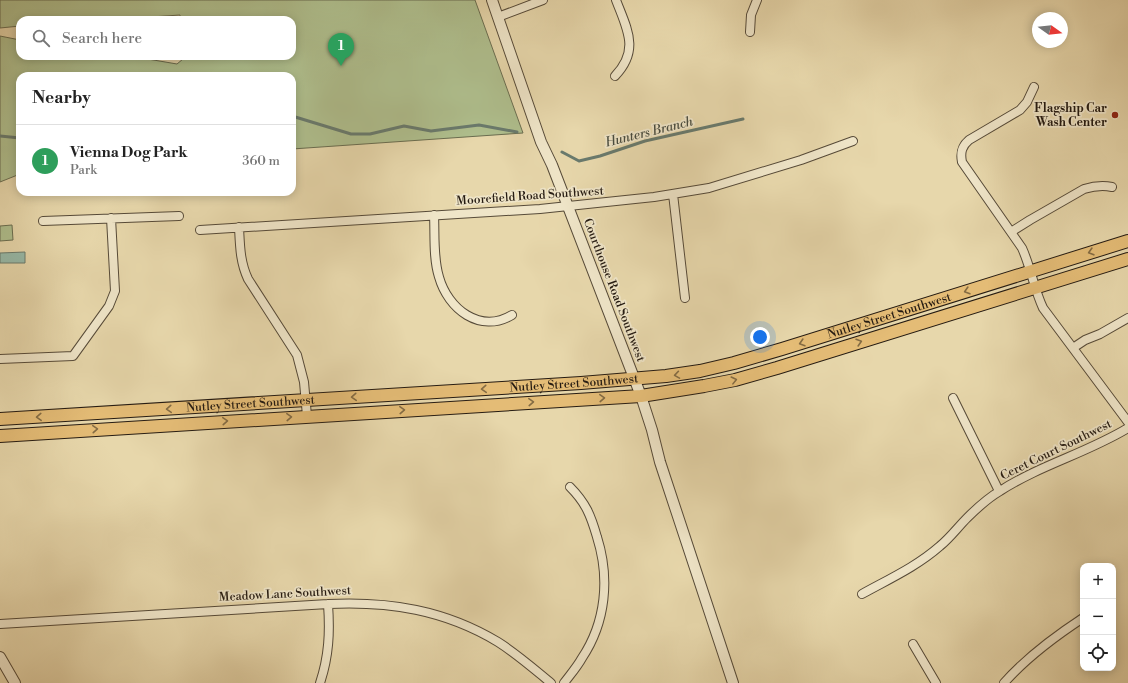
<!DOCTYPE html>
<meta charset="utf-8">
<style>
body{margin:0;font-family:"Libre Bodoni",serif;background:#f6f6f6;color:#222}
.controls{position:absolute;right:12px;bottom:12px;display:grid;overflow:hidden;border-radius:8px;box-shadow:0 2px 10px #0003}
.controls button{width:36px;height:36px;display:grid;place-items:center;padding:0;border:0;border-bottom:1px solid #e0e0e0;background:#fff;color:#222;font:20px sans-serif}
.compass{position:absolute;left:1032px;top:12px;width:36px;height:36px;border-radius:50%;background:#fff;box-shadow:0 2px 10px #0003;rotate:105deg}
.you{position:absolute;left:760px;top:337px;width:14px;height:14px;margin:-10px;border:3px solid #fff;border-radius:50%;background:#1a73e8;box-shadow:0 0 0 6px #1a73e833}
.badge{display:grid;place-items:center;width:26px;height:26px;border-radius:50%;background:#111827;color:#fff;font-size:13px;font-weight:700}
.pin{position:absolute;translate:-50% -33px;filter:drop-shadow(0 1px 2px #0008)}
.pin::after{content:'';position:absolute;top:21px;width:14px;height:12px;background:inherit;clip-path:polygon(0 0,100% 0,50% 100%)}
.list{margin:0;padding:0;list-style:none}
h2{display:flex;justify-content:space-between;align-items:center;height:52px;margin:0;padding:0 16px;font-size:17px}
h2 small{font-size:13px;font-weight:400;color:#767676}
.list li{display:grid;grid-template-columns:26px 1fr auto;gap:12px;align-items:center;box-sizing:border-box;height:72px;padding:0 16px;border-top:1px solid #e0e0e0}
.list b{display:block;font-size:15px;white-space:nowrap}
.list p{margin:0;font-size:13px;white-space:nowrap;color:#767676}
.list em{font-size:13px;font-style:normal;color:#767676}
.icon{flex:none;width:22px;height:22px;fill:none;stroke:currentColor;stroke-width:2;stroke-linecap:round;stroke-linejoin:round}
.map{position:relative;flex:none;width:1128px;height:683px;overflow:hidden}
.search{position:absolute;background:#fff;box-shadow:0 2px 10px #0003;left:16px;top:16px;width:280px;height:44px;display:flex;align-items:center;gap:10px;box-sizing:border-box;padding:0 14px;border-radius:12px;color:#767676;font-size:15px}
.panel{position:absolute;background:#fff;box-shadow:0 2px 10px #0003;left:16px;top:72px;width:280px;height:124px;border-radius:12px}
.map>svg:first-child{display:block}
</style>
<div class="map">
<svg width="1128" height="683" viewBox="0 0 1128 683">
<rect width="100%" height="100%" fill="#e7d7ab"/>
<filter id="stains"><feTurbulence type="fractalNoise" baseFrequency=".005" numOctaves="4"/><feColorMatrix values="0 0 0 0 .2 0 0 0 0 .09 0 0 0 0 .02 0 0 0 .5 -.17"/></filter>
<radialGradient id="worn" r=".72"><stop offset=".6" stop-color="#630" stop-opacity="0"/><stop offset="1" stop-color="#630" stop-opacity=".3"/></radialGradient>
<path fill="#afbf8e" stroke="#6a6d50" d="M0,0h475l48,133 -231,16v-73h-272v98l-20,8v-146l20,4v16h110l47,8 6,-5v-3h109v-36h-112v-5l-73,5h-87v6l-20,2z
M12,225l1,15 -13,1v-15z"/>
<path fill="#97baa9" stroke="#697a6d" d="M25,252v11h-25v-10z"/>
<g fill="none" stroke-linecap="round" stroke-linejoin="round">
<path stroke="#697a6d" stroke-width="3" d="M292,116l59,18h19l34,-8 27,5 48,-6 38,7
M0,136l20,2
M562,152l17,9 21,-5 45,-15 98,-22"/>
<defs>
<path id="minor" d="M498,17l45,-17
M750,32l1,-17 6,-15
M615,76c25,-26 12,-47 1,-76
M1034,87l-7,15 -7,8 -51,30c-7,6 -9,12 -7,22l60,86c9,20 12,41 21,60l85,114
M673,194l12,104
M434,215c1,20 -1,43 5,62 9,32 41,57 73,38
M43,221l136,-5
M239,227c1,19 1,35 9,52l49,76 7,27 3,34
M200,230l340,-21 114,-12 55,-9 92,-28 52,-19
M1011,232l19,-12 54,-31c10,-3 18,-4 28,-2
M1073,348l12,-8 15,-6 28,-16
M0,359l73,-3 36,-50 6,-15 -4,-73
M953,398l46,93
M862,594c27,-15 54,-27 78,-48 10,-8 18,-19 27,-28 10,-10 21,-20 33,-27 40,-26 87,-38 128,-63
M0,624l328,-20c61,-3 117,6 170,38 19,12 36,27 53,41
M913,644l23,39
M320,683c9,-27 10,-51 8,-79
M564,683c6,-8 13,-16 18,-25 24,-36 28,-80 15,-121 -6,-21 -11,-34 -27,-50
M1004,683c23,-26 50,-46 79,-65"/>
<path id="tertiary" d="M492,0l49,142 11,23 89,231 11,34 8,32 73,221
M0,657l15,26"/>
<g id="primary">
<path id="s1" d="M0,419l581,-36 85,-7 34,-5 34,-8 48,-14 346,-108"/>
<path d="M0,436l641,-40 63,-10 31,-6 42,-12 351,-109"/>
</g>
</defs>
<use href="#minor" stroke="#564a38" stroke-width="10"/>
<use href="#tertiary" stroke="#564a38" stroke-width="12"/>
<use href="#primary" stroke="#251b12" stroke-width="14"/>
<use href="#minor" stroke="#efe5c8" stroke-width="8"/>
<use href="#tertiary" stroke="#efe5c8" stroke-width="10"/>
<use href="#primary" stroke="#e4bc76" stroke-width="12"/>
</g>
<defs><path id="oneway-chevron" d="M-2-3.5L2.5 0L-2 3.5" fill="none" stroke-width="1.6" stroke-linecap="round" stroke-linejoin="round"/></defs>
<g stroke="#846c44">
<use href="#oneway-chevron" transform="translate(1091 252) rotate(164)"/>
<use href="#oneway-chevron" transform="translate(967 291) rotate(163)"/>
<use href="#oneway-chevron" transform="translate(859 342) rotate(-17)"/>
<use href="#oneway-chevron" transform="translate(802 343) rotate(163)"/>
<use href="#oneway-chevron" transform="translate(677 375) rotate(171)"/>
<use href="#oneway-chevron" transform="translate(734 380) rotate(-14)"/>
<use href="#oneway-chevron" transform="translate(484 389) rotate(176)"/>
<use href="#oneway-chevron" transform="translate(354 397) rotate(176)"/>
<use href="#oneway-chevron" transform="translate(602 398) rotate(-3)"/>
<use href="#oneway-chevron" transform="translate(531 402) rotate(-3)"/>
<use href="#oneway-chevron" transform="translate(169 409) rotate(176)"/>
<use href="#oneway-chevron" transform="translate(402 410) rotate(-3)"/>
<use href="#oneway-chevron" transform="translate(39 417) rotate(177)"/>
<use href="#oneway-chevron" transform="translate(289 417) rotate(-3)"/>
<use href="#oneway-chevron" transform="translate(225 421) rotate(-4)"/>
<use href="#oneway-chevron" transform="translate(95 429) rotate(-4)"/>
</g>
<circle fill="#8f2418" stroke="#efe5c8" stroke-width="1.5" cx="1115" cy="115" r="4"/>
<g text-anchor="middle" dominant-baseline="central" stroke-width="3.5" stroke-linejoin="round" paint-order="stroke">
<g font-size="12" font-weight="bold" fill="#251b12" stroke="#efe5c8" text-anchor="end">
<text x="1107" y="108">Flagship Car<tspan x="1107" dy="14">Wash Center</tspan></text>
</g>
<g font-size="12" fill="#251b12" stroke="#efe5c8">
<text transform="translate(530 196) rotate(-4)">Moorefield Road Southwest</text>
<text transform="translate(614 290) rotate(69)">Courthouse Road Southwest</text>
<text stroke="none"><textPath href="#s1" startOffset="899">Nutley Street Southwest</textPath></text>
<text stroke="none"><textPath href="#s1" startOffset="575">Nutley Street Southwest</textPath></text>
<text stroke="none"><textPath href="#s1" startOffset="251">Nutley Street Southwest</textPath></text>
<text transform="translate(1056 450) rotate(-26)">Ceret Court Southwest</text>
<text transform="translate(285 594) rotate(-3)">Meadow Lane Southwest</text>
</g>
<g font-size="13" font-style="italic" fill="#474b3f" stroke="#efe5c8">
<text transform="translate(649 132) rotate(-14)">Hunters Branch</text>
</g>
</g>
<rect width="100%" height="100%" filter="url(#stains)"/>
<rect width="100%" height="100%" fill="url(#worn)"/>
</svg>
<div class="controls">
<button>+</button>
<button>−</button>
<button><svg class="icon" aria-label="locate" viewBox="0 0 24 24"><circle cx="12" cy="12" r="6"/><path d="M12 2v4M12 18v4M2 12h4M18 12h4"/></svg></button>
</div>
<svg class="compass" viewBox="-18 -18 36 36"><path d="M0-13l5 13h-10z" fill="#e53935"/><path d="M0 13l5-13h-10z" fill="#767676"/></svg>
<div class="you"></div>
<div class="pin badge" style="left:341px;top:66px;background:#2e9e5b">1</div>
<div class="search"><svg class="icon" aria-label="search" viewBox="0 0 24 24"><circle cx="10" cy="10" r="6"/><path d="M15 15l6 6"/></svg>Search here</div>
<section class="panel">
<h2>Nearby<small></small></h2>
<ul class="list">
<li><span class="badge" style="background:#2e9e5b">1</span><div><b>Vienna Dog Park</b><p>Park</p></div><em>360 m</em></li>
</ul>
</section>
</div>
